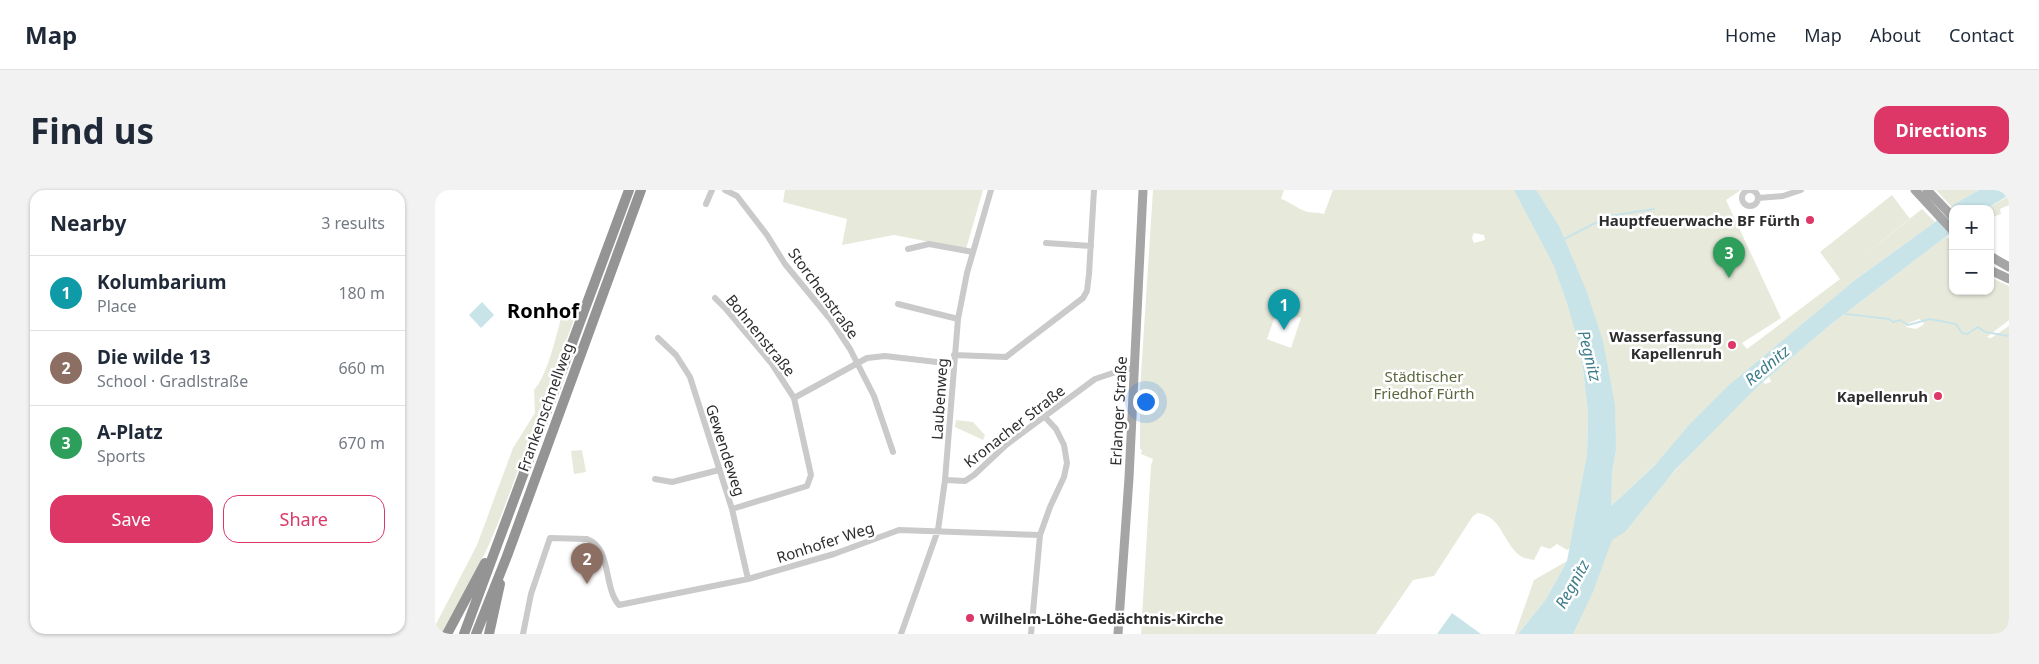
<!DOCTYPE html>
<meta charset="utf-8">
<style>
body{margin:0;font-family:"Noto Sans",sans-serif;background:#f2f2f3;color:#1f2937}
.controls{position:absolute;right:15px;top:15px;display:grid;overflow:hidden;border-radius:10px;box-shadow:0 1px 4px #0004}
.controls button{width:45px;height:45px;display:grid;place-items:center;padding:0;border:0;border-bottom:1px solid #e0e1e3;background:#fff;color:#1f2937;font:25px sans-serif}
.you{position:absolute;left:710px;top:211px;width:18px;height:18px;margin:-12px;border:4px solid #fff;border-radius:50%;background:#1a73e8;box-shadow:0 0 0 8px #1a73e833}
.badge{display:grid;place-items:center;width:32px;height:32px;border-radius:50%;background:#dc3767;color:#fff;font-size:16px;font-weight:700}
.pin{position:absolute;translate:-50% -41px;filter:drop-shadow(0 1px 2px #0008)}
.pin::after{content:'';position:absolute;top:26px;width:18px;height:15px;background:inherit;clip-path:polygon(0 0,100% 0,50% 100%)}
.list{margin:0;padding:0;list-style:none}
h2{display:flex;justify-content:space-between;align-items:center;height:65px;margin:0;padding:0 20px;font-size:21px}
h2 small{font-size:16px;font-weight:400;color:#747a83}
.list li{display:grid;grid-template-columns:32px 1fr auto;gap:15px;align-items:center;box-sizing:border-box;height:75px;padding:0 20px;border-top:1px solid #e0e1e3}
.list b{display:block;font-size:19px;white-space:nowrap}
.list p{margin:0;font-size:16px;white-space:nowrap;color:#747a83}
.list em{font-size:16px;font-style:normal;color:#747a83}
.actions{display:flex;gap:10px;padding:15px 20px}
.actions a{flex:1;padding:11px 0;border:1px solid #dc3767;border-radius:15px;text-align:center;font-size:18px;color:#dc3767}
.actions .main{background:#dc3767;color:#fff}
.map{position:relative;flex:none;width:1574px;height:444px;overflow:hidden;border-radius:15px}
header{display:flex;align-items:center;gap:30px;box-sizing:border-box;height:70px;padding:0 25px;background:#fff;border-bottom:1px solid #e0e1e3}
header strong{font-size:24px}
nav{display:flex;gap:28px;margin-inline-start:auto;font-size:18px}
.intro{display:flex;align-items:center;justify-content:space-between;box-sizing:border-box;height:120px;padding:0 30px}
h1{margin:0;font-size:35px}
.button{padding:12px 22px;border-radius:15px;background:#dc3767;color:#fff;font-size:18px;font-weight:700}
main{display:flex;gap:30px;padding:0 30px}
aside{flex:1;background:#fff;border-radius:15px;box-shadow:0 1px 4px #0004}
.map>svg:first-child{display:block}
</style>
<header>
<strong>Map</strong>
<nav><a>Home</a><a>Map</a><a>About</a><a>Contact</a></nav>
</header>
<div class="intro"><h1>Find us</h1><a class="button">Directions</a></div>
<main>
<aside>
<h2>Nearby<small>3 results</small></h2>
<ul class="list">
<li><span class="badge" style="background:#0f9aa8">1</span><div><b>Kolumbarium</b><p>Place</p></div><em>180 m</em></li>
<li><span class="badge" style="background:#8d6e63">2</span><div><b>Die wilde 13</b><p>School · Gradlstraße</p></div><em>660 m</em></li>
<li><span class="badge" style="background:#2e9e5b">3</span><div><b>A-Platz</b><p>Sports</p></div><em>670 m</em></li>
</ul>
<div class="actions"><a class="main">Save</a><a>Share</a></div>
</aside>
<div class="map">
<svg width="1574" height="444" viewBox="0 0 1574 444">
<rect width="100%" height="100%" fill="#fff"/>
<path fill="#e7eadb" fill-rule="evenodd" d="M350,0h198l-17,59 -72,-14 -52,10 5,-26 -64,-17z
M718,0h131l-3,9c10,3 16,10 27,13 5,1 10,0 16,2l9,-24h408l-15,10 55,118 -39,25 5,6 93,-70 -20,-27 72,-57 18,24 -52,41 64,-51 13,13 -80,58 -40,34 -205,193 2,-33 4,-24 -48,-147 13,49 7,61 -1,42 -17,93 -3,2 -10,-6 -7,5 -9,-3 -7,14c-5,-1 -12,-2 -15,-5 -17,-14 -17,-38 -41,-42l-5,3 -39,60 -21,4 -37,54h-235l10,-169 2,-6 -12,-5 1,-4 -2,-1v-59zM1039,43l10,2 1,5 -11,3 -2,-5zM842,120l24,8 -10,30 -24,-9z
M1501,0h43l-27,17z
M1574,6v9l-9,4 1,5 -11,4v-9h-4z
M1511,46l7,7v48h37v-14l19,9v34l-22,17 4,1 18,-12v308h-436l38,-94 97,-105 48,-48 7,-5 2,2 6,-2 -2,-6 61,-51zM1484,129l5,4 -1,2 -7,4 -10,-2 3,-4z
M128,121l12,6 -74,199 -13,31 -44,87h-9v-8l42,-81 36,-97 22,-35 -1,-23c14,-15 23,-58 29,-79z
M521,230l17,2 12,13 -2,5 -28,-13z
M147,260l4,22 -12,2 -3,-23z
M1132,371l-21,38 -28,35h-3l19,-54z"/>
<path fill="#c8e4e9" d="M1079,0h22l23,36 28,66 16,49 12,64 1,45 -4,24 -1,32 44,-41 34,-40 39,-39 127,-106 80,-58 20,-18 24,-14h30v5l-23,14h-33v22l-123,94 -73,62 -82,83 -50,62 -13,8 -19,52 -20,42h-55l28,-35 21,-38 20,-107 1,-41 -7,-61 -14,-49 -13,-37z
M47,112l12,13 -13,13 -12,-13z
M1017,423l29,21h-44z"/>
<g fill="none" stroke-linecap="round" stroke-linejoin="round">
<path stroke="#c8e4e9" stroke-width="2" d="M1129,49l45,-23 45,-7
M1410,122l1,2 43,5 4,3 7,-2 8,5 22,-6 26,5 6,9 5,1 11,-7 7,5 24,4"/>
<path stroke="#cacaca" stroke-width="6" d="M1307 8a8 8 0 1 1 16 0a8 8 0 1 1-16 0Z
M290,0l12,6 30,39 18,29 46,56 19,29 24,47 19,56
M1323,8l25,-2 18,-6
M271,14l6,-14
M611,53l45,3
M473,59l21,-5 44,8
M280,108l11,11 46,55 22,34 17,77 -4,11 -75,23
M463,114l60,15
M223,148l18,17 14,22 42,132 16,70
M519,165l52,2 77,-59 4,-7 2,-17 5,-84
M359,208l73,-40 18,-2 69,8
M220,289l17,3 47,-12
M510,290l20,1 9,-6 32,-30 89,-66 30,-10h9
M88,444l8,-40 19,-56 37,1c25,9 16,48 32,66l129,-26 86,-25 65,-24 141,5
M466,444l37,-104 7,-50 13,-161 9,-46 24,-83
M596,444l9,-99 10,-28 14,-30 3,-14 -3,-18 -8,-16 -11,-12"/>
<path stroke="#a5a5a5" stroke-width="9" d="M1480,0l38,41
M1492,0l26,27
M1555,66l19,11
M1555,80l19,9
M683,444l11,-156 14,-288"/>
<path stroke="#949494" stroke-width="10" d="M12,444l38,-71
M29,444l165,-444
M41,444l31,-78 134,-366
M54,444l11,-50"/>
</g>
<g fill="#dc3767" stroke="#fff" stroke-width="2">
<circle cx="1375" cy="30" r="5"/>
<circle cx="1297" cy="155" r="5"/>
<circle cx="1503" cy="206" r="5"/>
<circle cx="535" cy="428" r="5"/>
</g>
<g text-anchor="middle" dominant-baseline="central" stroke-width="5" stroke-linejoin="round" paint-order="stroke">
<g font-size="15" font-weight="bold" fill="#2d2d2d" stroke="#fff" text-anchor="end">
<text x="1365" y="30">Hauptfeuerwache BF Fürth</text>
<text x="1287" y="146">Wasserfassung<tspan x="1287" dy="17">Kapellenruh</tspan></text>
<text x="1493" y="206">Kapellenruh</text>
<text x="545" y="428" text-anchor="start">Wilhelm-Löhe-Gedächtnis-Kirche</text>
</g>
<g font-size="15" fill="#2d2d2d" stroke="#fff">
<text transform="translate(389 103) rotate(54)">Storchenstraße</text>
<text transform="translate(326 145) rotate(51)">Bohnenstraße</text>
<text transform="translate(504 209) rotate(-86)">Laubenweg</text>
<text transform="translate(110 217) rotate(-70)">Frankenschnellweg</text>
<text transform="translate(683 221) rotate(-87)">Erlanger Straße</text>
<text transform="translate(579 236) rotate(-38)">Kronacher Straße</text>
<text transform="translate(291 260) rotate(72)">Gewendeweg</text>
<text transform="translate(390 352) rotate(-18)">Ronhofer Weg</text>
</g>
<g font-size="15" fill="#5a673d" stroke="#fff">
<text x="989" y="186">Städtischer<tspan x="989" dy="17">Friedhof Fürth</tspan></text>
</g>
<g font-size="16" font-style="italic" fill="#3f7e8b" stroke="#fff">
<text transform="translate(1155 166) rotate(76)">Pegnitz</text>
<text transform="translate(1332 175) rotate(-40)">Rednitz</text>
<text transform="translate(1137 394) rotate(-61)">Regnitz</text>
</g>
<g font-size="20" font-weight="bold" fill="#000" stroke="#fff">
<text x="108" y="120">Ronhof</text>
</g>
</g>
</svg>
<div class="controls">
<button>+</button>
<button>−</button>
</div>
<div class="you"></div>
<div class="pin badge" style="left:849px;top:140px;background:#0f9aa8">1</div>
<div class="pin badge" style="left:152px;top:394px;background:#8d6e63">2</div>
<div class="pin badge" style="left:1294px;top:88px;background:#2e9e5b">3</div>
</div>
</main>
